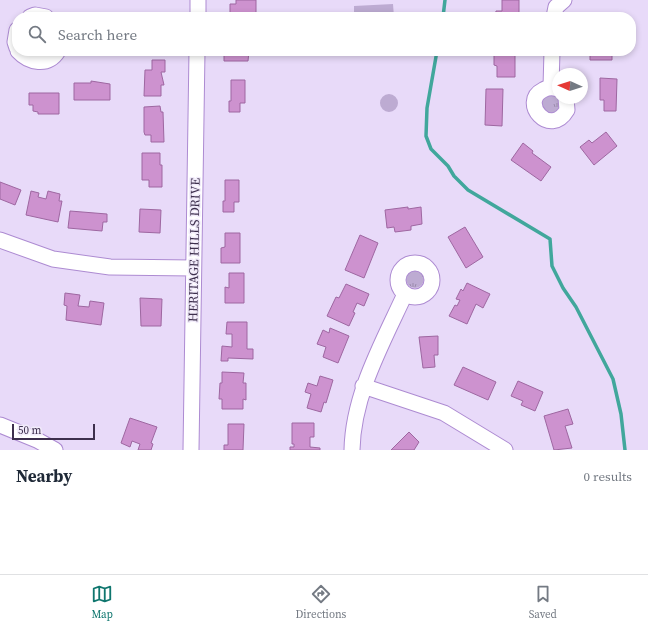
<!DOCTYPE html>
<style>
body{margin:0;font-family:"Source Serif 4",serif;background:#f6f6f7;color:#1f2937}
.compass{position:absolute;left:552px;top:68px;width:36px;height:36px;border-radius:50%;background:#fff;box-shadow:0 2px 6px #0003;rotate:273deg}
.scale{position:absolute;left:12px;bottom:10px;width:83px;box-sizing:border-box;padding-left:4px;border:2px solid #3d2f4d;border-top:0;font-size:11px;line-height:14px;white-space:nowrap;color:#3d2f4d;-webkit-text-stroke:3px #f1ebfa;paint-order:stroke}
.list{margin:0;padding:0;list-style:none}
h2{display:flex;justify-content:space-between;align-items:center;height:52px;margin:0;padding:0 16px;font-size:17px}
h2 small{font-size:13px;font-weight:400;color:#747a83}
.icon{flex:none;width:22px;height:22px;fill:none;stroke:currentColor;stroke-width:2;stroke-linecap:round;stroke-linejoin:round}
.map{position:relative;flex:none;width:648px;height:450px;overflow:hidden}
.search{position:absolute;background:#fff;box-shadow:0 2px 6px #0003;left:12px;right:12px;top:12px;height:44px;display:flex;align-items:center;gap:10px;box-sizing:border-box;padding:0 14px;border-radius:16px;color:#747a83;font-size:15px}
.sheet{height:124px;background:#fff}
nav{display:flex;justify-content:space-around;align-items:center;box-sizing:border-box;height:56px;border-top:1px solid #e0e1e3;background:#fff;font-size:11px;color:#747a83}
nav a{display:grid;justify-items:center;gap:2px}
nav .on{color:#0f766e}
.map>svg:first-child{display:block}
</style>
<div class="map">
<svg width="648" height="450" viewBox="0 0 648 450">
<defs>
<pattern id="grass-tufts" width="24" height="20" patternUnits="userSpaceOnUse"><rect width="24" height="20" fill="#bdabd2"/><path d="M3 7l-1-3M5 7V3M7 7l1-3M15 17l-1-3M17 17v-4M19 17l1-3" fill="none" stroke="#9b8cad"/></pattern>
</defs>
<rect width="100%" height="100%" fill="#e8daf9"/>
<path fill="url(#grass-tufts)" d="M542 104a9 9 0 1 1 18 0a9 9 0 1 1-18 0Z
M406 279a9 9 0 1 1 18 0a9 9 0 1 1-18 0Z"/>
<path fill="#bdabd2" d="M393,4l1,13h-40v-11z
M380 103a9 9 0 1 1 18 0a9 9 0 1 1-18 0Z"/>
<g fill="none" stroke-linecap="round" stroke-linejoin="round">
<path stroke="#41a79c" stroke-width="3.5" d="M443,17l2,-17
M437,51l-10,57 -1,28 5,13 17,17 6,10 14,14 82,49 2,27 11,22 13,19 37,72 8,35 4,36"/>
</g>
<path fill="#cd92cf" stroke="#9e67a1" d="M236,0h20v17l-26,-1v-12h6z
M502,0h17v17h-24l1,-6h6z
M224,51h25l-1,10h-24z
M494,51h25v2l-4,-1v25h-18v-11l-3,-1z
M590,51h22v9h-22z
M152,60h13v12h-4l3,13h-3v11h-17l1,-26h7z
M600,78l17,1 -1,32h-12v-11h-4z
M231,80h14v23h-5v9h-11v-11h2z
M91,81l19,3v16h-36v-17h17z
M486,89h17l-1,37 -17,-1z
M29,93h30v21h-21v-2l-5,-1v-6h-4z
M160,106l1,6h2l1,30h-13v-7h-6l-1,-3v-25z
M606,132l11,14 -23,19 -14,-18 9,-7 3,3z
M523,143l10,8 -1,2 19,14 -10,14 -30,-21z
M142,153h18v12h2v22h-13v-7h-7z
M225,180h14v22h-5v10h-11v-11h2z
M0,182l21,8 -6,15 -15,-6z
M31,191l8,2 -1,4 8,2 2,-8 12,3 -1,7h3l-4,21 -32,-7z
M408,207v2l13,-2 1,17 -11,2v4l-16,2 -1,-5 -7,1 -2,-18z
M140,209l21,1 -1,23 -21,-1z
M70,211l37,3v8h-4l-1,9 -34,-3z
M465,227l18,30 -17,11 -18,-31z
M225,233h15v30h-19v-15l4,-1z
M360,235l18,8 -14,35 -19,-8z
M229,273h15v30h-19v-16l4,1z
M467,283l23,11 -7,14 -7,-4 -9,20 -18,-8 6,-11 2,1 3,-6 -4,-1 5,-10 2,2z
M346,284l23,10 -5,12 -7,-3 -4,9 2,1 -6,13 -22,-10 9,-19 3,1z
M65,293l15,2 -2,11 11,1 1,-6 14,2 -3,22 -35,-5 1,-14 -3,-1z
M140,298l22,1 -1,27h-20z
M227,322h20v27h6v10l-25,-1v3h-7l1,-15 10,1v-13h-6z
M330,328l19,8 -11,27 -15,-6 3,-10 -9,-3 6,-14 6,3z
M438,336v19h-4l1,12 -12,1 -4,-31z
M463,367l33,15 -8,18 -34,-15z
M222,372l22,1 -1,10h3v17l-3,-1v10h-21v-10h-3l1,-16h2z
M320,376l13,4 -7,23 -2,-1 -3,10 -14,-4 4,-14 -6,-2 3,-9 9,3z
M518,381l25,11 -8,19 -14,-6 2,-4 -12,-5z
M568,409l5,15 -8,2 7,22 -18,2 -10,-34z
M130,418l27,9 -6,16 2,1 -2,6h-13l2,-6 -8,-3 -2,6 -9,-4z
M292,423h22v14h-4v10l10,1v2h-30v-3h4v-3h-2z
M228,424h16l-1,26h-19v-5h4z
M409,432l10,10 -5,8h-23z"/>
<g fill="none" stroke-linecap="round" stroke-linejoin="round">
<defs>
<path id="minor" d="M30,17l5,-2 11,2
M198,17v-17
M554,17l2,-10 8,-7
M17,30l-2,12 2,6
M18,51c11,12 30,16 40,0
M551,87l1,-36
M558,89c-5,-2 -10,-2 -15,1 -24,12 7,49 24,20l-1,-12
M0,240l53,19 57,8 83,1
M398 280a17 17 0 1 1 34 0a17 17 0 1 1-34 0Z
M363,386l81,27 61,37
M0,425l37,15 18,10
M191,450l6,-399
M352,450c1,-55 30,-106 53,-156"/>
</defs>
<use href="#minor" stroke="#ad8bd2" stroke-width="17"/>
<use href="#minor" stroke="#fff" stroke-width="15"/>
</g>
<g text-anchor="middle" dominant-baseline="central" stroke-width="3" stroke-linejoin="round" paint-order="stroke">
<g font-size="13" fill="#3d2f4d" stroke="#f1ebfa">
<text transform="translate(194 250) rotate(-89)">HERITAGE HILLS DRIVE</text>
</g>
</g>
</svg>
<svg class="compass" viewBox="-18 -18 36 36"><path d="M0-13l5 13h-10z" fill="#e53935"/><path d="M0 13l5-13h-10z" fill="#747a83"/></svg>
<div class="scale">50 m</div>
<div class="search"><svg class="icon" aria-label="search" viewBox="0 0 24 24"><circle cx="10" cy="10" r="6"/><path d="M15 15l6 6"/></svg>Search here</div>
</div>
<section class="sheet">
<h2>Nearby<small>0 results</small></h2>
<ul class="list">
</ul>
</section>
<nav>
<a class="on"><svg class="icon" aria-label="map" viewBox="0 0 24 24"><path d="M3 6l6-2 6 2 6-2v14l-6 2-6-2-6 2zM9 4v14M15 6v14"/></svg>Map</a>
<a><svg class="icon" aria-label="directions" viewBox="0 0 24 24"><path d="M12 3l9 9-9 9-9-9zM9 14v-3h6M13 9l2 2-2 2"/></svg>Directions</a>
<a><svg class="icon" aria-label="saved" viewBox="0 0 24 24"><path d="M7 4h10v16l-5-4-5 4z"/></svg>Saved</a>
</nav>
